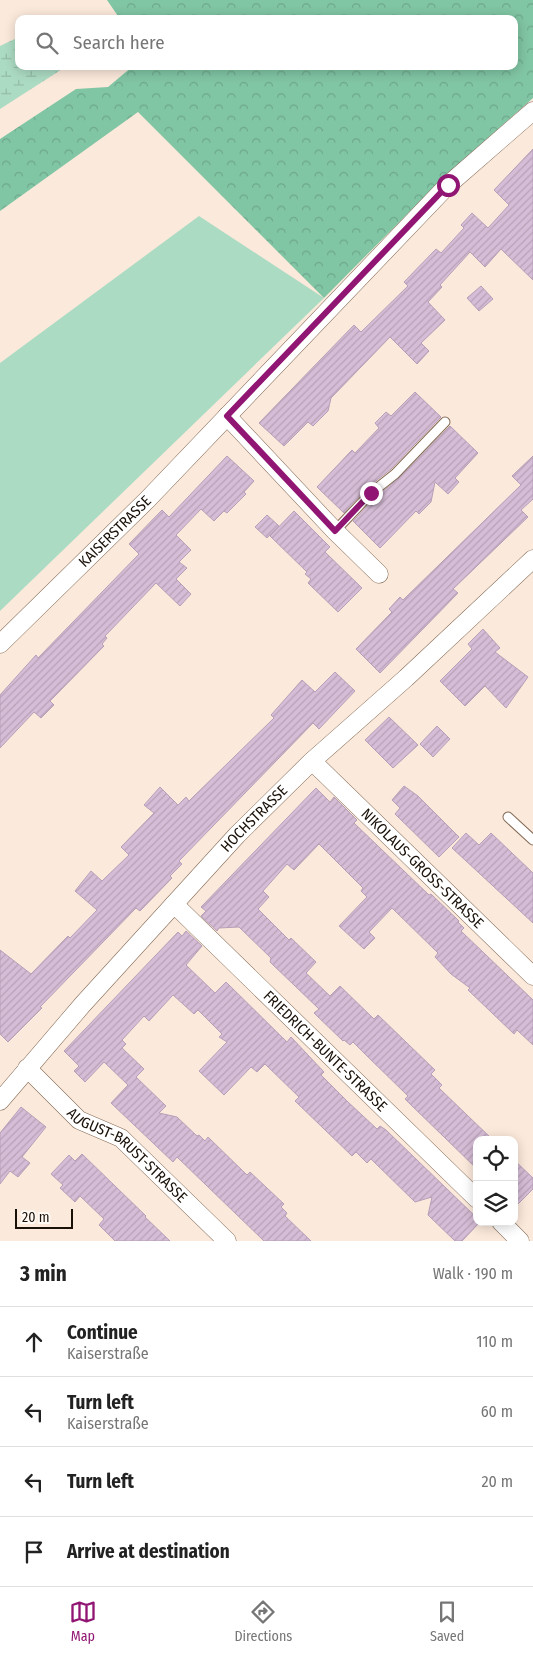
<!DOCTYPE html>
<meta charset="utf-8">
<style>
body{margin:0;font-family:"Fira Sans Condensed",sans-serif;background:#f2f2f2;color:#222}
.controls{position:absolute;right:15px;bottom:15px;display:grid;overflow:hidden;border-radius:10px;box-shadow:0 2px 12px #0003}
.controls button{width:45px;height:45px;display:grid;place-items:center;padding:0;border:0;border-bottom:1px solid #e0e0e0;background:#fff;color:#222;font:25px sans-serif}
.scale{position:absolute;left:15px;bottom:12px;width:58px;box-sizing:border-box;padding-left:5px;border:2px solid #191008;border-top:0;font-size:14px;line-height:18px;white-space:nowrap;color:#191008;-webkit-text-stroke:4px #fff9f4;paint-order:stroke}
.stop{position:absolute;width:15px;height:15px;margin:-11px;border:4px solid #911673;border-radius:50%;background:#fff}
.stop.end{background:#911673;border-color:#fff;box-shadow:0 1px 5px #0008}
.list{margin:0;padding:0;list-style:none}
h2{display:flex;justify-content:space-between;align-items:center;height:65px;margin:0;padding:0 20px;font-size:21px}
h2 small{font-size:16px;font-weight:400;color:#767676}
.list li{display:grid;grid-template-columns:32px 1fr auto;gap:15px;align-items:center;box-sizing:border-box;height:70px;padding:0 20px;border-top:1px solid #e0e0e0}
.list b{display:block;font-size:19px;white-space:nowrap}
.list p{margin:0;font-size:16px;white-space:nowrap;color:#767676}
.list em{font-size:16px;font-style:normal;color:#767676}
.icon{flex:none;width:28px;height:28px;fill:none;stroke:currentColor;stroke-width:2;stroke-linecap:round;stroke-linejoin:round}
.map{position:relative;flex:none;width:533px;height:1241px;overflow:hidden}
.search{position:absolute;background:#fff;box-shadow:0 2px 12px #0003;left:15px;right:15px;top:15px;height:55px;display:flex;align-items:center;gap:12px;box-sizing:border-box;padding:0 18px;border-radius:10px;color:#767676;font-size:19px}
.sheet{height:345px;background:#fff}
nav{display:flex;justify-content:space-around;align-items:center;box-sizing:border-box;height:70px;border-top:1px solid #e0e0e0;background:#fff;font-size:14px;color:#767676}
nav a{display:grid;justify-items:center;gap:2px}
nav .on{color:#911673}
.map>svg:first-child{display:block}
</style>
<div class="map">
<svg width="533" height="1241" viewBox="0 0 533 1241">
<defs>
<pattern id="forest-crowns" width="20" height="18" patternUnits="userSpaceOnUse" patternTransform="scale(1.25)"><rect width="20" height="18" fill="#80c5a4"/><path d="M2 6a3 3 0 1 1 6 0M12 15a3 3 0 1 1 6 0" fill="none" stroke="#6ea88c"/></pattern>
<pattern id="wetland-marsh" width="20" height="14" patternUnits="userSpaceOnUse" patternTransform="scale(1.25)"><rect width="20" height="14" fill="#acdbc3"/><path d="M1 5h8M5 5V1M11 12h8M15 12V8" fill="none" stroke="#93bba6"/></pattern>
<pattern id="building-hatch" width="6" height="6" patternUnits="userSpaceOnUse" patternTransform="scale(1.25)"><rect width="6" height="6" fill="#d6bdd7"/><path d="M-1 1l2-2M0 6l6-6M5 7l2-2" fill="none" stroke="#b7a1b7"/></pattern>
</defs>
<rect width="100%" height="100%" fill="#fbe9db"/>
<path fill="#acdbc3" d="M199,216l125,82 -324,313v-248z"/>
<path fill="url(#forest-crowns)" d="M107,0h426v98l-88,78 -121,122 -186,-186 -138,99v-72l76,-50 32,-2 25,-21h381v-47h-394z"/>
<path fill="url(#wetland-marsh)" d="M19,37v29h48l-67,43v-63z"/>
<path fill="url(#building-hatch)" stroke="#b79fb8" d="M533,149v131l-32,-31 -16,18 -15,-15 -30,33 2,2 -14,15 17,18 -24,23 8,8 -12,13 -27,-27 -59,61 -3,13 -15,15 -5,-4 -24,24 -25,-23 95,-98 7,7 47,-46 -4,-4 32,-33 5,4 23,-25 -3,-3 11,-12 16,15 21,-23 -15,-15z
M481,286l12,13 -14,12 -12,-13z
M415,392l26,25 -50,52 -24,19 -23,25 -27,-26 35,-37 3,3 24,-25 -4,-5 11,-11 5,4z
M450,426l28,27 -23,25 4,4 -11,12 -13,-12 -4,20 -12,12 -3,-3 -36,37 -27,-27 22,-23 24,-20z
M227,456l27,25 -10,11 2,2 -19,19 -3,-2 -10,10 -13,-12 -25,26 15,15 -12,12 8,6 -11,11 15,15 -11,12 -24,-23 -51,53 2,2 -5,6 2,2 -54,55 4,4 -13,13 -7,-6 -34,36v-53l36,-40 2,3 101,-104 -10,-10 33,-34 7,7z
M533,456v43l-12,11 7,7 -75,72 5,4 -78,80 -24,-24 36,-37 -3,-3 11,-12 3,3 118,-115 -9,-9z
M294,511l36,36 -5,5 37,36 -24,24 -30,-29 3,-4 -6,-5 2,-2 -37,-36z
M267,515l12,11 -12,12 -12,-11z
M483,629l17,19 -5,4 33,25 -22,31 -21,-22 -20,20 -25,-25 32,-32 -4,-5z
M335,672l20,19 -36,38 -6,-6 -134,138 3,3 -12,12 2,2 -32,33 -4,-3 -96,99 2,1 -34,34 -8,-8v-84l31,24 37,-38 2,2 27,-28 -22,-19 16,-20 11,10 27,-26 -8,-8 33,-34 -10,-8 16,-18 18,18 8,-8 3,4 85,-83 -3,-3 31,-35 13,12z
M389,717l29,28 -25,23 -28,-28z
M437,726l13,13 -17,18 -13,-13z
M404,786l14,10 41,41 -20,20 -44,-43 5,-6 -8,-8z
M316,788l14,14 4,-5 23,23 -3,3 75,72 2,-1 28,27 -1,1 6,6 -3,3 72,69v45l-16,-15 -3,4 -46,-44 2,-2 -19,-14 -16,-17 3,-4 -46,-45 -23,24 6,6 -11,11 -25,-23 28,-29 -6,-6 2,-3 -44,-44 -25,26 -7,-6 -24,27 6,6 -11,12 31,31 2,-2 25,24 -10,11 24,23 10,-10 34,33 4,-4 57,55 -4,4 11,11 -3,3 54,52h-16v29l-67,-65 -5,-5 3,-3 -44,-43 -11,-11 -3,3 -6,-5 -1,1 -29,-28 5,-4 -49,-47 1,-4 -32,-31 -20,1 -2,3 -16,-15 5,-5 -5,-4z
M466,833l13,12 12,-12 42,40v50l-81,-75z
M186,931l16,15 -16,19 29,28 11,-11 61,60 4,-5 33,35 -3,3 27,27 29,27 3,-3 6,4 91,88v4h3l-18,19h-7l-27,-26 4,-18 -17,5 -44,-43 -4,4 -11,-11 -4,4 -57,-55 4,-4 -34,-33 -8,8 -6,-5 -27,28 -25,-24 28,-29 -8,-5 3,-3 -24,-24 -4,4 -21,-19 -24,26 -5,-5 -22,24 4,4 -4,4 22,21 -8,8 30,29 -7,7 18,4 20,19 2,-1 6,6 3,-4 39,38 3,-3 34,32 -3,3 6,6 -2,3 26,25h-47l-87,-84 -4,5 -62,-59 17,-18 -24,-23 -19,20 -11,-11 5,-5 -15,-15 114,-119 4,4z
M21,1107l25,20 -24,30 8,6 -12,14 -8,-6 -10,13v-51z
M82,1154l64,62 -1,1 25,24h-55l-16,-16 5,-6 -24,-23 -5,6 -15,-14 3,-3 -12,-11 18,-19 6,6z
M514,1160l19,18v11l-19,19z"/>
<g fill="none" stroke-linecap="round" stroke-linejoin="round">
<defs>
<path id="service" d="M335,531l36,-38 24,-19 50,-52
M508,817l25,23"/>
<g id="minor">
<path d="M227,416l108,115 44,43"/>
<path id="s1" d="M0,644l148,-145 300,-314 85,-74"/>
<path id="s2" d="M312,761l221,215"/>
<path id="s3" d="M174,904l303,295"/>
<path id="s4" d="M27,1068l52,52 42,18 106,103"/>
<path id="s5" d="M0,1101l83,-97 154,-169 75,-74 94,-83 127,-119"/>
<path d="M501,1222l19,19"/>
</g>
</defs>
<use href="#service" stroke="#836a55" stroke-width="11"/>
<use href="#minor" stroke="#836a55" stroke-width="19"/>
<use href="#service" stroke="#fff" stroke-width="9"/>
<use href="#minor" stroke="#fff" stroke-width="18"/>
</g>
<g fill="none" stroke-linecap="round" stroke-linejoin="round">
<path stroke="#911673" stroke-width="6" d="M371,493l-36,38 -108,-115 221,-231"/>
</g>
<g text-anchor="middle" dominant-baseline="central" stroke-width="5" stroke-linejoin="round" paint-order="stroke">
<g font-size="15" fill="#191008" stroke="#fff9f4">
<text stroke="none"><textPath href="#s1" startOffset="161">KAISERSTRASSE</textPath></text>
<text stroke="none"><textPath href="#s5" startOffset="380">HOCHSTRASSE</textPath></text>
<text stroke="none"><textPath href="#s2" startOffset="154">NIKOLAUS-GROSS-STRASSE</textPath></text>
<text stroke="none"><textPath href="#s3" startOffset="211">FRIEDRICH-BUNTE-STRASSE</textPath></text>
<text stroke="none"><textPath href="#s4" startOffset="134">AUGUST-BRUST-STRASSE</textPath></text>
</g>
</g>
</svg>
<div class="controls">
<button><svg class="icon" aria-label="locate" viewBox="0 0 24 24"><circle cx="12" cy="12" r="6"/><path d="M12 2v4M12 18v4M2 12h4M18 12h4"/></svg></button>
<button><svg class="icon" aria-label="layers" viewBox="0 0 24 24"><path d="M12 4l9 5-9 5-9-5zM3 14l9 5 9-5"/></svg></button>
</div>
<div class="scale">20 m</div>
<div class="stop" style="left:448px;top:185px"></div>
<div class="stop end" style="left:371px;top:493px"></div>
<div class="search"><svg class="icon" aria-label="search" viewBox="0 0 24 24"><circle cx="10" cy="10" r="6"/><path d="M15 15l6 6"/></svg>Search here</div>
</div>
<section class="sheet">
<h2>3 min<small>Walk · 190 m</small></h2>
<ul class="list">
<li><svg class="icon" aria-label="ahead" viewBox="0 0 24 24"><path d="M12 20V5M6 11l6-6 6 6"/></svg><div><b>Continue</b><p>Kaiserstraße</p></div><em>110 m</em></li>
<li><svg class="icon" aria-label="left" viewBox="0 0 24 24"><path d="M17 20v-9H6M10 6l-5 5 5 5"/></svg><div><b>Turn left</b><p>Kaiserstraße</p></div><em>60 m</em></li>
<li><svg class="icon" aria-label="left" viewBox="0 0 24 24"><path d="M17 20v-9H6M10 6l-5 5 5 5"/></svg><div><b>Turn left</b></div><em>20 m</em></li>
<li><svg class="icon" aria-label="arrive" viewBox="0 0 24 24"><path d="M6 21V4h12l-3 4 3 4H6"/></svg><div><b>Arrive at destination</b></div></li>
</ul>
</section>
<nav>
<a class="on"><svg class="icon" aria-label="map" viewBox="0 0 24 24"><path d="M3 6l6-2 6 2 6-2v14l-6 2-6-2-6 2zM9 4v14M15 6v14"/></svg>Map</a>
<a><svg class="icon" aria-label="directions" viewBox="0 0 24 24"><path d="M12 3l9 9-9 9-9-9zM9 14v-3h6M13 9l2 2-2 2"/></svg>Directions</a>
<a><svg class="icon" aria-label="saved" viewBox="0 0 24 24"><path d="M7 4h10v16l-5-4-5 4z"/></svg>Saved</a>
</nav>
